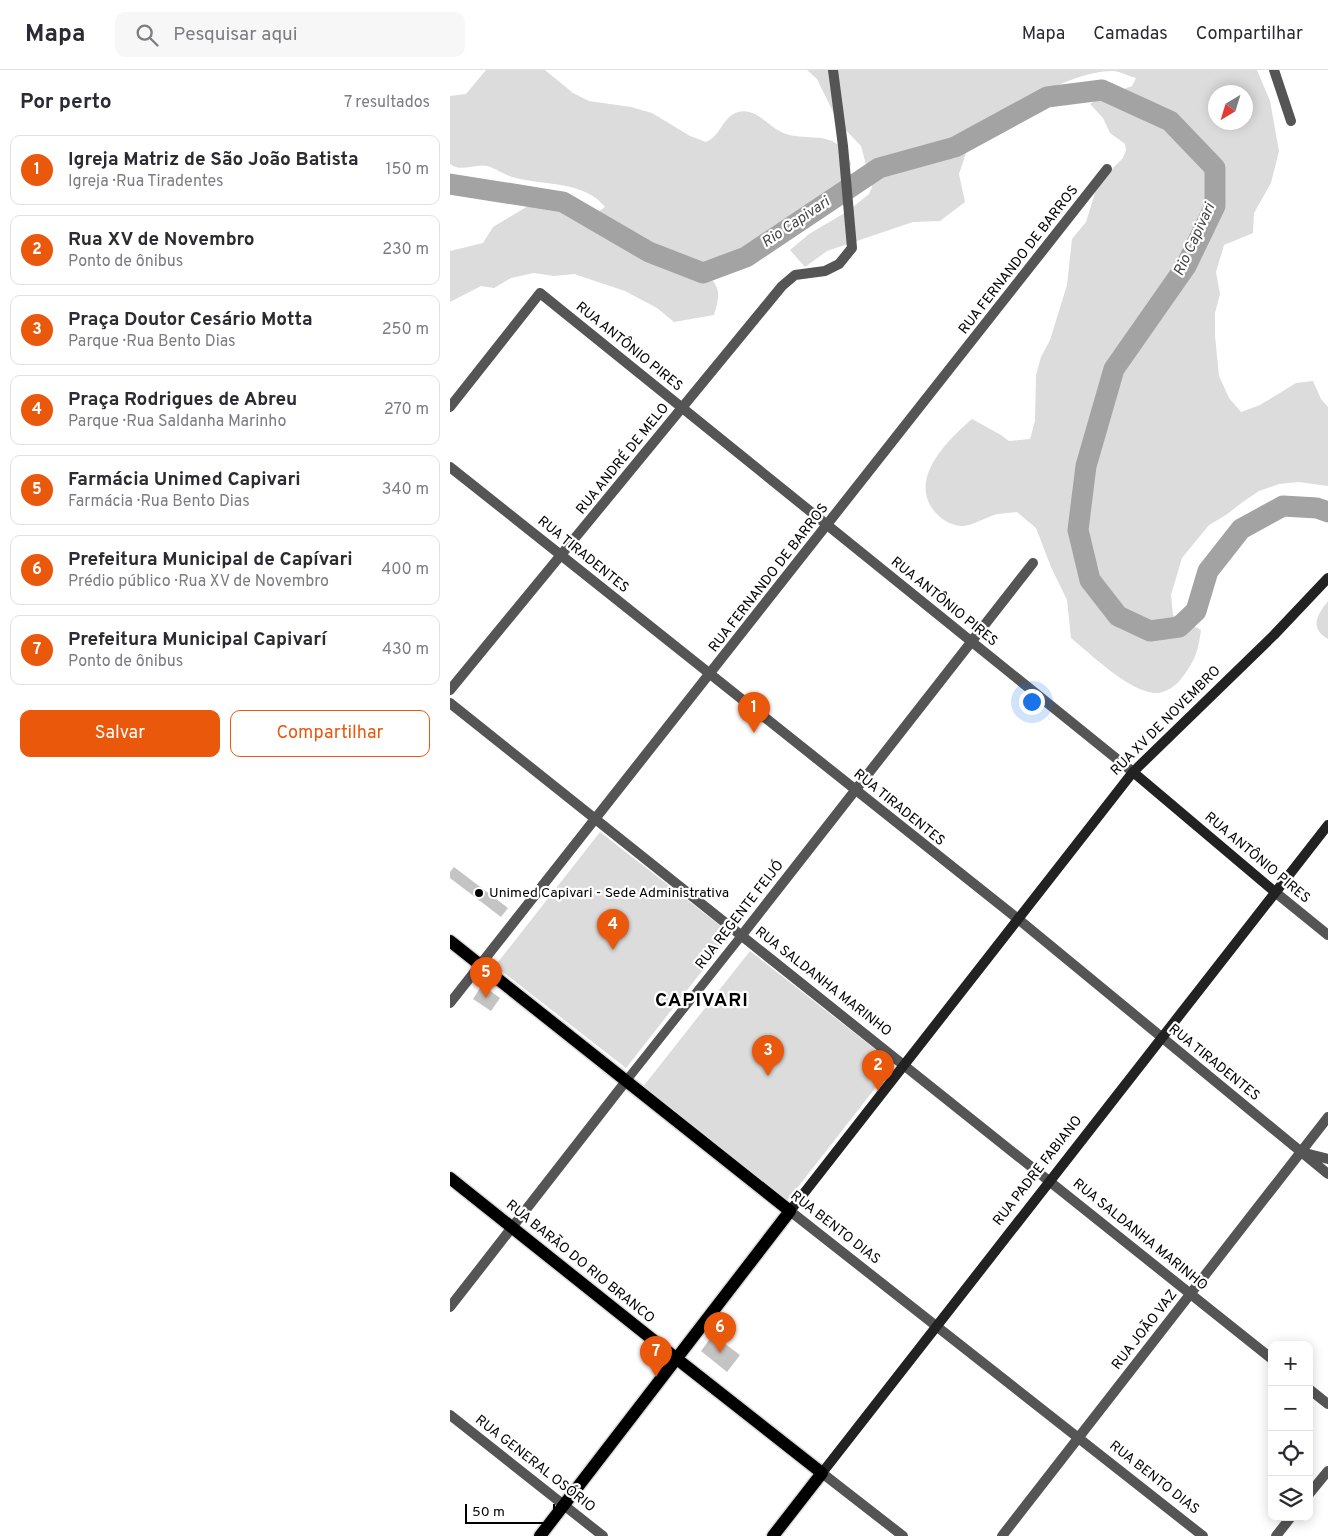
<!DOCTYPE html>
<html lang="pt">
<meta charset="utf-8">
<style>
body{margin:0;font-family:Overpass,sans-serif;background:#f7f7f7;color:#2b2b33}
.controls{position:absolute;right:15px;bottom:15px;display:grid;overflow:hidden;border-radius:10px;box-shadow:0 2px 12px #0003}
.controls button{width:45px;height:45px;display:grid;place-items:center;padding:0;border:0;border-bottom:1px solid #e1e1e2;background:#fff;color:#2b2b33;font:25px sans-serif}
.compass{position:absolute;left:758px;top:15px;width:45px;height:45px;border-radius:50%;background:#fff;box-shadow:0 2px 12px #0003;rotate:218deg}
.scale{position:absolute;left:15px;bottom:12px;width:90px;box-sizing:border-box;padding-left:5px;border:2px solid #000;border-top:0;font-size:14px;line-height:18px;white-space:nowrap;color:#000;-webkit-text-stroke:4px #fff;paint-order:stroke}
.you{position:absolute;left:581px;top:631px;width:18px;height:18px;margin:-12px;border:4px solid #fff;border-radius:50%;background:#1a73e8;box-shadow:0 0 0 8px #1a73e833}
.badge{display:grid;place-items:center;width:32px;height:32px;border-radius:50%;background:#ea580c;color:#fff;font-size:16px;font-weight:700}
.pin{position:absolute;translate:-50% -41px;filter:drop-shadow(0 1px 2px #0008)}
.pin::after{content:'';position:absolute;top:26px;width:18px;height:15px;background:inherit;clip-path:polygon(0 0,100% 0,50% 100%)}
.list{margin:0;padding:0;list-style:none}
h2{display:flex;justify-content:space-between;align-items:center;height:65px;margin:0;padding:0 20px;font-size:21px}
h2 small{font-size:16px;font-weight:400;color:#7c7c81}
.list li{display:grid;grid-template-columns:32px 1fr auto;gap:15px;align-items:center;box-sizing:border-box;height:70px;margin:0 10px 10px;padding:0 10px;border:1px solid #e1e1e2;border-radius:10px}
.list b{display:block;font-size:19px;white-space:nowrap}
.list p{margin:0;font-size:16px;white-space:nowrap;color:#7c7c81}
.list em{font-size:16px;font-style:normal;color:#7c7c81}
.actions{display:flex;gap:10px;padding:15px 20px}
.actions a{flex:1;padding:11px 0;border:1px solid #ea580c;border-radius:10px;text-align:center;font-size:18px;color:#ea580c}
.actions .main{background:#ea580c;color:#fff}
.icon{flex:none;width:28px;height:28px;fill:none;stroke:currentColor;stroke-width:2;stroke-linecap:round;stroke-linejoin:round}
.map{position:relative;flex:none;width:878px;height:1466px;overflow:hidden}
header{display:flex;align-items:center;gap:30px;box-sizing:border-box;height:70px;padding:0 25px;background:#fff;border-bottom:1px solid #e1e1e2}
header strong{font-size:24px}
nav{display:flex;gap:28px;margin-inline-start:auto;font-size:18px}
.search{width:350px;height:45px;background:#f7f7f7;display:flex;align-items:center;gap:12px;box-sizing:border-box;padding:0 18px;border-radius:10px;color:#7c7c81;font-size:19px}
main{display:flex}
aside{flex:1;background:#fff}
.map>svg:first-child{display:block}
</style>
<header>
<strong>Mapa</strong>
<div class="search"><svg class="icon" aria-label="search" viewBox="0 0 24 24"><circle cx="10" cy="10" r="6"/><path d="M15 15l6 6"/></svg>Pesquisar aqui</div>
<nav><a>Mapa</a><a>Camadas</a><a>Compartilhar</a></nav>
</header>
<main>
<aside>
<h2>Por perto<small>7 resultados</small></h2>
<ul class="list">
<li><span class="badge">1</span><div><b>Igreja Matriz de São João Batista</b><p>Igreja · Rua Tiradentes</p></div><em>150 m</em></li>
<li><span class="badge">2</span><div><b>Rua XV de Novembro</b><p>Ponto de ônibus</p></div><em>230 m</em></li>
<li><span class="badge">3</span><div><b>Praça Doutor Cesário Motta</b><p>Parque · Rua Bento Dias</p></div><em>250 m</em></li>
<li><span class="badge">4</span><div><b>Praça Rodrigues de Abreu</b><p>Parque · Rua Saldanha Marinho</p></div><em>270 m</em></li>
<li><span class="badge">5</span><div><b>Farmácia Unimed Capivari</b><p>Farmácia · Rua Bento Dias</p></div><em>340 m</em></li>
<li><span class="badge">6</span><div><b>Prefeitura Municipal de Capívari</b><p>Prédio público · Rua XV de Novembro</p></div><em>400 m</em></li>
<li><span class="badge">7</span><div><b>Prefeitura Municipal Capivarí</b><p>Ponto de ônibus</p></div><em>430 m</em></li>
</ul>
<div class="actions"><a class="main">Salvar</a><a>Compartilhar</a></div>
</aside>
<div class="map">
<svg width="878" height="1466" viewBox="0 0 878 1466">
<rect width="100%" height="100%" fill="#fff"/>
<path fill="#dcdcdc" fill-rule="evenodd" d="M36,0h59l28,23 16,8 42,6 21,6 38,23 16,6c15,-6 16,-25 32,-30 19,-5 32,17 48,22 14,5 32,1 46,7 9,4 15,14 19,22l-2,10 -10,17 -45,36 -33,17 -52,18 -6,4v7c19,14 17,22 11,43l-40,7 -17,-14 -32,-17 -51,-17 -20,2 -20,-3 -23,5 -17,10 -13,-2 -31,16v-51l33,-8 10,-16 35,-21 11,-1 21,6 22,3 16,-2 7,-5c-21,-27 -63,-21 -93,-30 -9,-3 -17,-9 -25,-11 -13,-3 -25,7 -37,-2v-68l16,-2z
M357,0h450l13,31 9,50 -8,32 -17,30 -1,20 -29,12 -8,27 4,22 -5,19v23l4,40 10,22 12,14 19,-7 36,-22 17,-2 8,18 7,8v79l-29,-4 -20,2 -20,7 -19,13 -14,11 -17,10 -27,33 -11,37 2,20 28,15c-3,22 -6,31 -20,49 -5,7 -17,15 -26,14 -27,-2 -63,-38 -84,-55l-4,-38 -16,-33 -15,-39 -19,-16c-6,1 -13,1 -19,2 -11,2 -27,13 -37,12 -10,-1 -19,-6 -26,-14 -28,-33 13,-72 37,-93l29,16 8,6 21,-2 5,-18 1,-46 5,-18 9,-17 17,-55 5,-46 14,-17 12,-39 25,-25 3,-8 -1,-6 -15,-11 -7,-15 -13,-14 9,-6 33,-12 4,-8c-7,-2 -15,-6 -22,-7 -38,-1 -90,31 -120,51l-3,10 -11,5 -14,16 -7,21 6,28 -25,19 -27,1 -86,29 -22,16 -15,-17 19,-16 39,-23 21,-17 3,-7 -11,-41 -23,-24 -21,-43zM766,22h30v30h-30z
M878,531v38c-19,-11 -11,-24 0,-38z
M150,762l131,102 -105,134 -131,-102z
M300,881l144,113 -107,137 -145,-113z"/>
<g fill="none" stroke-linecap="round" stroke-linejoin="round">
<path stroke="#a3a3a3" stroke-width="21" d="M0,114l113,18 86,50 54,21 43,-16 133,-89 76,-21 92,-50 55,-7 68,31 45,47v38l-29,60 -72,103 -28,97 -8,64 12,50 28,36 32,15 29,-4 17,-16 12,-40 33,-42 42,-23 34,2 11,4"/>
</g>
<path fill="#c4c4c4" d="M4,797l54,41 -7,9 -51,-39v-6z
M32,915l18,13 -9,13 -18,-12z
M263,1265l27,20 -13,17 -26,-21z"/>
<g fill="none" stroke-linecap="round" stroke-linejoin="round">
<defs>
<path id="primary" d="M0,871l340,270 -250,325
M0,1108l227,181 145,114 -49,63"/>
</defs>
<use href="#primary" stroke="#dbdbdb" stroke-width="15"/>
<path stroke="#555" stroke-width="9" d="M176,1011l116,-146"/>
<path stroke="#555" stroke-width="10" d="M824,0l17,51
M0,337l90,-114 593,479
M0,397l112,89
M0,633l822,656
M825,822l53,43
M292,865l291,-372
M0,933l657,-834
M340,1141l413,325
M0,1237l176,-226
M859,1319l19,15
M0,1345l153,121
M372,1403l81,63
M859,1424l19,-23
M552,1466l326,-419
M826,1466l15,-19"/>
<path stroke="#555" stroke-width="10" d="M112,486l456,363 310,255
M0,620l332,-404 13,-11 30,-4 14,-7 13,-16 -9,-102 -10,-76
M855,1083l23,6"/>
<path stroke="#222" stroke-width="10" d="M683,702l142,120
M340,1141l343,-439 141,-137 54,-57
M372,1403l506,-648"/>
<use href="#primary" stroke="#000" stroke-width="12"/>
</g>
<circle fill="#000" stroke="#fff" stroke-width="2" cx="29" cy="823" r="5"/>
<g text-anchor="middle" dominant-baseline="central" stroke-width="4.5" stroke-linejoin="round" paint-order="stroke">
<g font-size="14" fill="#000" stroke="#fff">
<text transform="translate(569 190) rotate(-52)">RUA FERNANDO DE BARROS</text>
<text transform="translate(179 277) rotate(39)">RUA ANTÔNIO PIRES</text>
<text transform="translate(173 389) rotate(-51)">RUA ANDRÉ DE MELO</text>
<text transform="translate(133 485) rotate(39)">RUA TIRADENTES</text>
<text transform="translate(319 508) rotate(-52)">RUA FERNANDO DE BARROS</text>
<text transform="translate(494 532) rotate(39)">RUA ANTÔNIO PIRES</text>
<text transform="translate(716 651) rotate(-45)">RUA XV DE NOVEMBRO</text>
<text transform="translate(449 738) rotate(39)">RUA TIRADENTES</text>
<text transform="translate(807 788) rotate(40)">RUA ANTÔNIO PIRES</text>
<text transform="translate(290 845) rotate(-52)">RUA REGENTE FEIJÓ</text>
<text transform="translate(373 912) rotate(38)">RUA SALDANHA MARINHO</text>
<text transform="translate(764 993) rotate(39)">RUA TIRADENTES</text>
<text transform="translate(588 1101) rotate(-52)">RUA PADRE FABIANO</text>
<text transform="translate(385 1158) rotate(38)">RUA BENTO DIAS</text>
<text transform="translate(690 1165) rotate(39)">RUA SALDANHA MARINHO</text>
<text transform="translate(130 1192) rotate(39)">RUA BARÃO DO RIO BRANCO</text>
<text transform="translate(695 1260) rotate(-52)">RUA JOÃO VAZ</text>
<text transform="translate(85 1394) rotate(38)">RUA GENERAL OSÓRIO</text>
<text transform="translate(704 1408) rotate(38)">RUA BENTO DIAS</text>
</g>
<g font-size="14" fill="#000" stroke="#fff" text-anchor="start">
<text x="39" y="823">Unimed Capivari - Sede Administrativa</text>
</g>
<g font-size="15" font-style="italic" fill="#444" stroke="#fff">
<text transform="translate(346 153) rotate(-34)">Rio Capivari</text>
<text transform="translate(745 170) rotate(-65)">Rio Capivari</text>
</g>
<g font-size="19" font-weight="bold" letter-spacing="1" fill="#000" stroke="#fff">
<text x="252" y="931">CAPIVARI</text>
</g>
</g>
</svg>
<div class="controls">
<button>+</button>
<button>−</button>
<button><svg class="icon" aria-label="locate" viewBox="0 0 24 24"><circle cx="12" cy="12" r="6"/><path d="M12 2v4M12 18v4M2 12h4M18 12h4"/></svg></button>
<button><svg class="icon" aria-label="layers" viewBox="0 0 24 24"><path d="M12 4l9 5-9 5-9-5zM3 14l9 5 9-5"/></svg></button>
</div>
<svg class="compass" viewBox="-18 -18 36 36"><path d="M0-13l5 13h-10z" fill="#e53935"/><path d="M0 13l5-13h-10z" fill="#7c7c81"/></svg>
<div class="scale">50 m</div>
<div class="you"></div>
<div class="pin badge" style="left:304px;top:663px">1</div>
<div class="pin badge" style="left:428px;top:1021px">2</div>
<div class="pin badge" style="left:318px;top:1006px">3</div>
<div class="pin badge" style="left:163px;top:880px">4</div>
<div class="pin badge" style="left:36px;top:928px">5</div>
<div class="pin badge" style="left:270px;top:1283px">6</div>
<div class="pin badge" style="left:206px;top:1307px">7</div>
</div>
</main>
